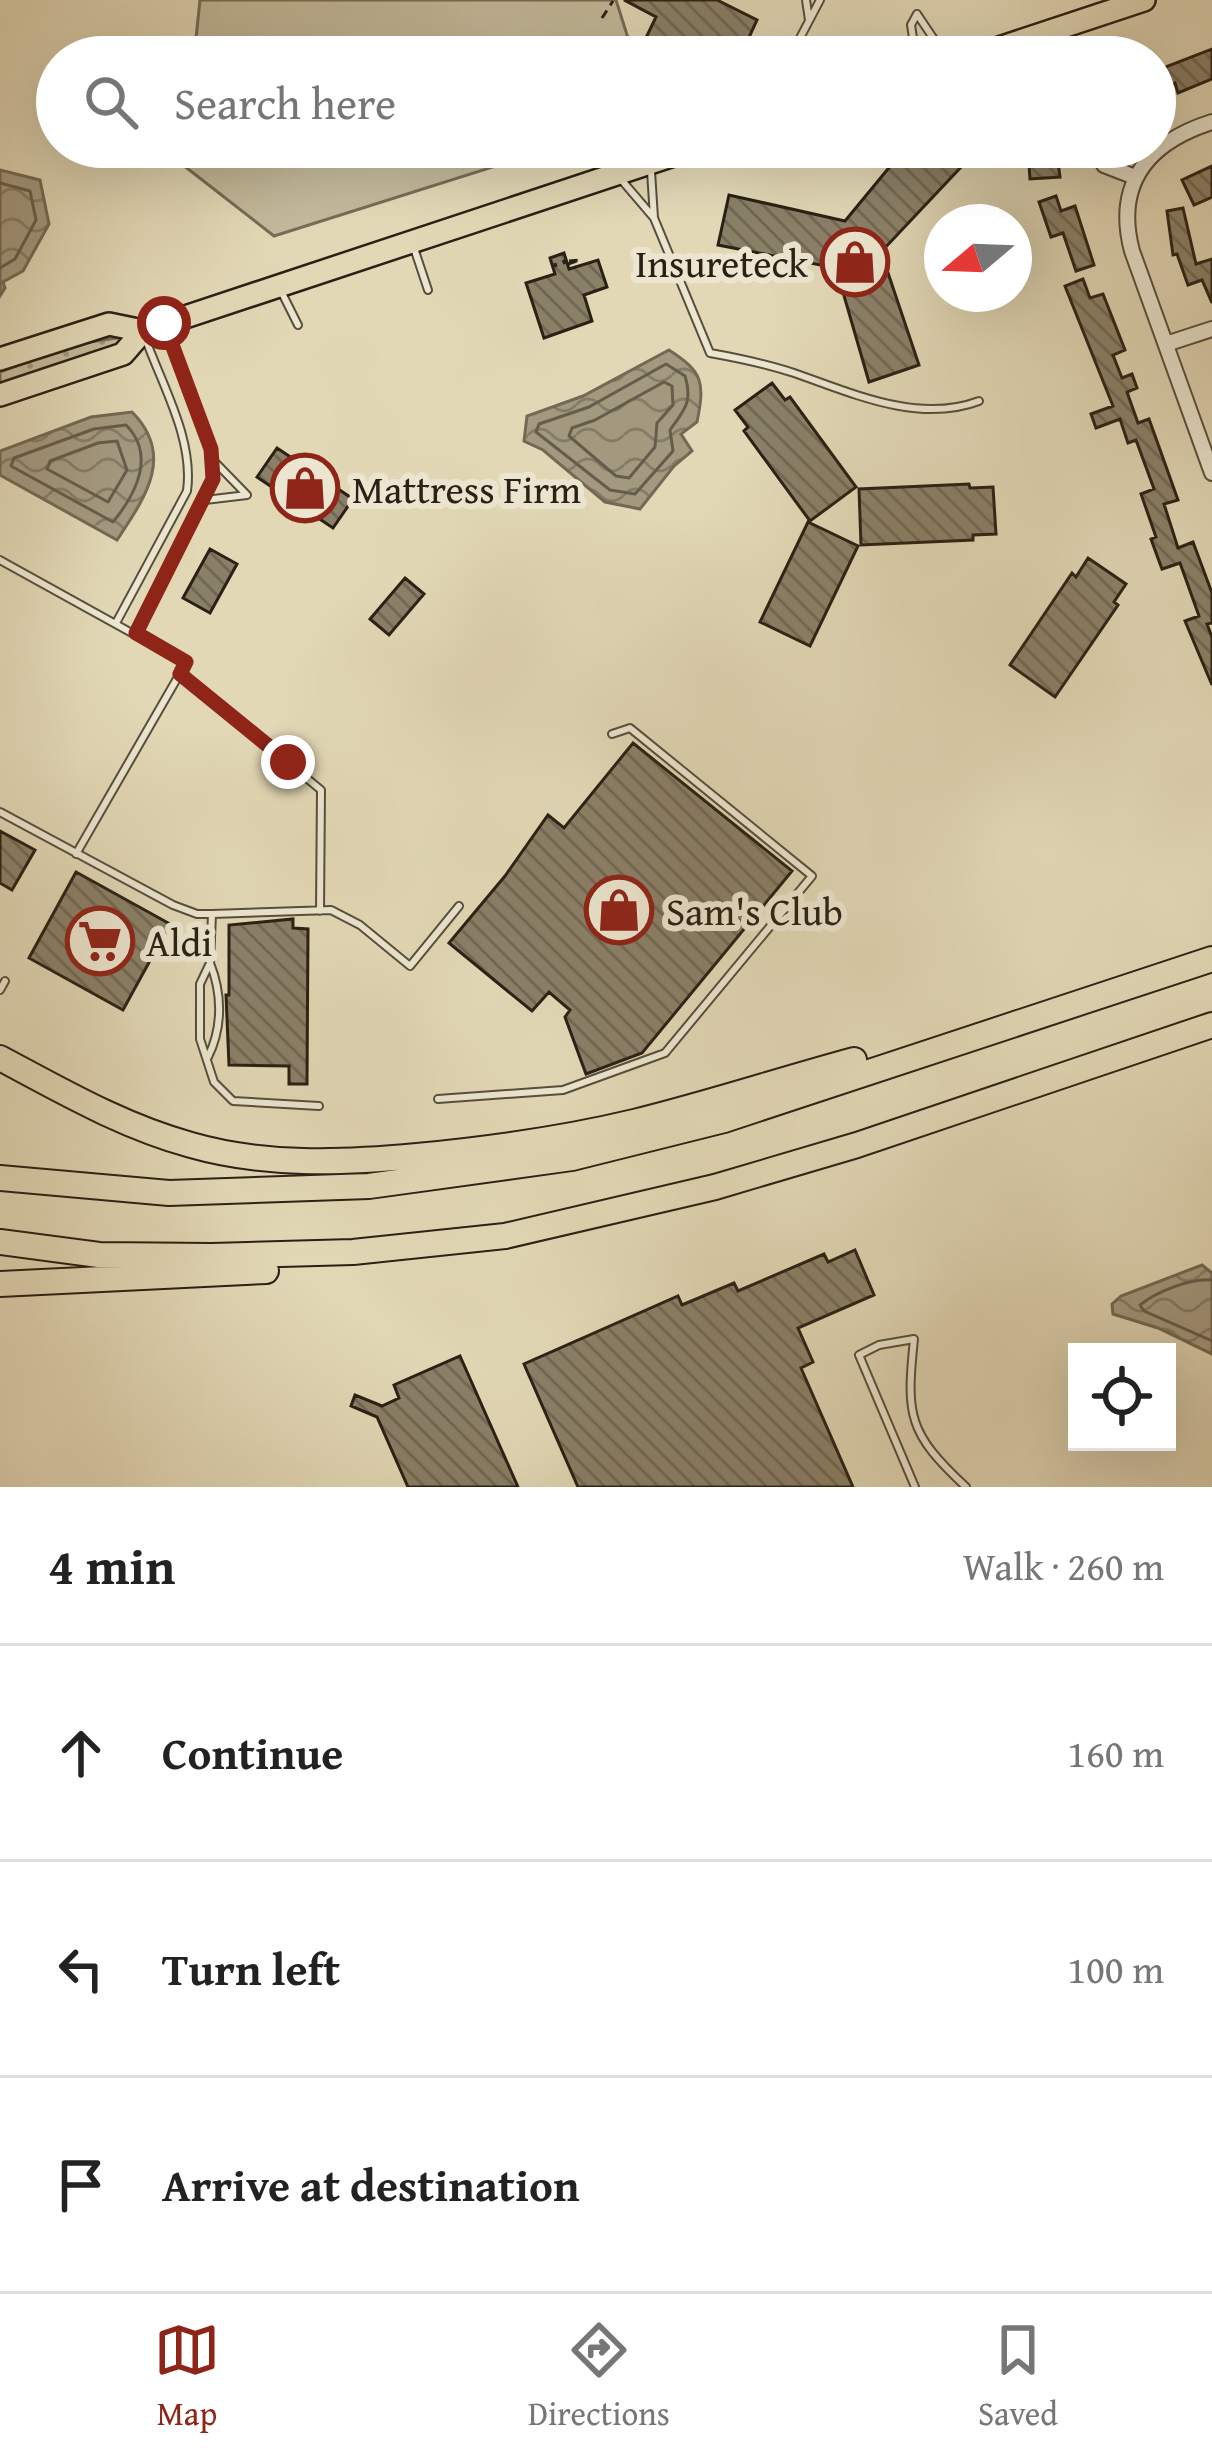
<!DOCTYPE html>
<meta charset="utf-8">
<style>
body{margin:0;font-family:"Gentium Book Plus",serif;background:#f2f2f2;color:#222}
.controls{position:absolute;right:36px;bottom:36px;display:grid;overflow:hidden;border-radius:0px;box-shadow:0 12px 48px #0002}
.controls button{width:108px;height:108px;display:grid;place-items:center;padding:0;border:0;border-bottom:3px solid #e0e0e0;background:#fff;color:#222;font:60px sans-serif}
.compass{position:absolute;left:924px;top:204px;width:108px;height:108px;border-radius:50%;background:#fff;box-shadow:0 12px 48px #0002;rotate:251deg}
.stop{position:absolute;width:36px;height:36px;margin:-27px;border:9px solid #8f2418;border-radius:50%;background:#fff}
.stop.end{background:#8f2418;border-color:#fff;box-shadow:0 3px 12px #0008}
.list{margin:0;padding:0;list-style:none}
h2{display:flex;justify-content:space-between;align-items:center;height:156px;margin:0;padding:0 48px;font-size:51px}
h2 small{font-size:39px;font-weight:400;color:#767676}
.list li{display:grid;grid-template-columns:78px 1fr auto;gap:36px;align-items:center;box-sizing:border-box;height:216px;padding:0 48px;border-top:3px solid #e0e0e0}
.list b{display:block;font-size:45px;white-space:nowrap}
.list em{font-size:39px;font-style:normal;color:#767676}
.icon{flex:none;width:66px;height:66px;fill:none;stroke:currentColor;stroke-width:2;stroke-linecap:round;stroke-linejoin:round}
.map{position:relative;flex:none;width:1212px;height:1487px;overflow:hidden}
.search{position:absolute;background:#fff;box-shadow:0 12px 48px #0002;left:36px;right:36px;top:36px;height:132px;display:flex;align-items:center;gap:30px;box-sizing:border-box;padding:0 42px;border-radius:66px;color:#767676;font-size:45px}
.sheet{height:804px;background:#fff}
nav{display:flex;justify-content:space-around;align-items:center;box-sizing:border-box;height:168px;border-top:3px solid #e0e0e0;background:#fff;font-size:33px;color:#767676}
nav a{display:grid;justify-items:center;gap:6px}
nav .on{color:#8f2418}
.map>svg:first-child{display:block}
</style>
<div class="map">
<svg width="1212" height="1487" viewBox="0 0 1212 1487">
<defs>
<pattern id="grass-dots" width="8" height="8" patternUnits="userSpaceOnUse" patternTransform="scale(3)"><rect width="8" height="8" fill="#c3b99a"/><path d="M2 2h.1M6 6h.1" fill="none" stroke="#9f967c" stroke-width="1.8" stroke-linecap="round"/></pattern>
<pattern id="water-waves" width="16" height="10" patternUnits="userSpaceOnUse" patternTransform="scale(3)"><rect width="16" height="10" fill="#a3997f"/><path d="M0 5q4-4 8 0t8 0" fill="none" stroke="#857c67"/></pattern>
<pattern id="building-back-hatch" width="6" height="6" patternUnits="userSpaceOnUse" patternTransform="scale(3)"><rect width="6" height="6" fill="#8a8068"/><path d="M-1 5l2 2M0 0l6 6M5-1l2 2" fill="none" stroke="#716854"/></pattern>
</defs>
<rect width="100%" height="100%" fill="#e2d8b6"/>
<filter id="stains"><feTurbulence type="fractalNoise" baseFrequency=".00167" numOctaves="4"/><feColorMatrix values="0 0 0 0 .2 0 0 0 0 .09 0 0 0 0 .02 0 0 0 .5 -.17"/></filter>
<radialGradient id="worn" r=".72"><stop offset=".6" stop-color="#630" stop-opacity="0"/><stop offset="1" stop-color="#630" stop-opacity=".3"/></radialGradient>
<path fill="url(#grass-dots)" stroke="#766c57" stroke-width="3" d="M123,337l4,5 -127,45v-15l70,-27z"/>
<path fill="#c3b99a" stroke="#766c57" stroke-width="3" d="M200,0h416l18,57h-440z
M185,147h371l-282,89 -91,-71z"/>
<path fill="url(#water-waves)" stroke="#736954" stroke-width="3" d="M0,170l40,10 9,44 -26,47 -20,11 2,6 -5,8z
M669,350c34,22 36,32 28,72l-16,12 11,17 -18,15 -34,43 -35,-7 -62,-52 -19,-9 3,-25 56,-20z
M132,412c44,44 12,87 -15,128l-117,-65v-24l91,-34z
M1202,1265l10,8v81l-54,-26 -45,-14 -1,-10 9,-8z"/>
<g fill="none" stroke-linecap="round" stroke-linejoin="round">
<path stroke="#665c4a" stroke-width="3" d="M0,183l30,8 6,29 -21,39 -15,9
M666,364l19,12c8,27 -1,34 -15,54l3,21 -38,43 -25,-4 -74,-58 3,-8 50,-17z
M664,382l8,4 1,19 -16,18 -2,24 -26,31 -13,-2 -47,-40 3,-8 23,-8z
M126,425c30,30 10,69 -13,97l-102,-56 3,-8 80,-29z
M117,441l10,29 -19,32 -61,-33 3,-8 48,-18z
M1212,1280c-22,-2 -56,12 -72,25l4,6 68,30"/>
</g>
<path fill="url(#building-back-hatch)" stroke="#2a2014" stroke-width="3" d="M624,0h93l40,20 -17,37h-75l-22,-13 13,-27z
M1212,49v30l-34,14 -3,-10 -20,7v-19z
M906,147h35l21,19 -81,86 38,113 -50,17 -33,-114 -118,-23 11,-50 116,26z
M1045,147l1,16 12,-1 2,15 -30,2 -2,-30z
M1212,166v31l-18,8 -12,-25z
M1056,196l5,15 14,-5 19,59 -18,6 -13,-38 -12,4 -12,-35z
M1183,208l13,56 16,-5v44l-10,-23 -14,5 -11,-31 -4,1 -6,-44z
M564,253l5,16 29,-9 9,27 -23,8 8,26 -48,17 -18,-55 29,-9 -5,-16z
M1083,279l7,19 13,-4 22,56 -12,5 9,23 10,-4 5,14 -10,4 11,31 11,-4 19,53 10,28 -14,4 14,44 15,-6 19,51v30l-5,1 5,13v48l-27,-64 14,-5 -19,-53 -18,6 -11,-30 5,-2 -15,-43 13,-5 -18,-49 -8,3 -8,-24 -24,9 -5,-14 22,-8 -48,-120z
M772,383l13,17 5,-3 66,90 -46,34 -66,-90 4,-4 -13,-17z
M277,448l76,51 -20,29 -76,-51z
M969,484l1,4 23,-1 3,47 -23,1v5l-112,5 -2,-56z
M808,522l50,24 -48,100 -50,-24z
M210,549l27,15 -27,49 -27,-15z
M1088,558l38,26 -12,18 4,3 -63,92 -45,-32 62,-92 4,4z
M405,578l19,16 -35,41 -19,-16z
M633,743l159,128 -150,182 -56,21 -21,-57 5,-7 -21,-18 -17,19 -83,-68 56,-67 43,-61 16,13z
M0,831l35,19 -23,40 -12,-7z
M76,872l94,52 -47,86 -94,-52z
M293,919v9l15,1 -1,155h-18v-18l-60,-1 -3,-70h3v-70z
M855,1250l19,45 -76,33 15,34 -12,6 52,119h-275l-54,-123 154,-68 4,9 52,-22 4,8 86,-37 4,8z
M460,1356l58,131h-110l-31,-70 -26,-11 4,-11 27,11 17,-8 -5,-13z"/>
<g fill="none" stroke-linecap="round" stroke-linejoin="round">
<defs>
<path id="service" d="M806,0l3,20
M917,14l29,43
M790,57l30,-57
M916,57l-5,-32 6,-11
M619,177l35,41 -3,-47
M654,218l56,135c28,5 57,11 84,20 58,20 124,51 185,28
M414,248l14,42
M280,289l18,36
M205,500l42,-5 -35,-36
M0,560l186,103 -110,191
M116,623l71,-132c7,-51 -24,-104 -41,-151
M136,633l77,-154 -2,-30 -45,-122
M180,674l141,116 -1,121
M0,812l173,93 24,9h14
M0,990l5,-9
M208,1057c15,-30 14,-64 2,-94
M438,1099l125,-9 102,-37 147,-177 -182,-148 -18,6
M319,1106l-86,-5 -19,-19 -14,-43v-55l10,-21 2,-49 119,-4 29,15 50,41 49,-60
M915,1487l-56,-132 20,-10 35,-6c-8,77 -6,94 52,148"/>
<path id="minor" d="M1212,122c-63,20 -98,61 -80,129l80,222
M1104,165l31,12
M1166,344l46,-15"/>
<path id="primary" d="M972,57l172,-57
M0,359l109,-35 34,7 555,-184
M0,395l123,-41 20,-23"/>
<path id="motorway" d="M0,1058c62,33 122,68 191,87 73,21 151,18 226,11 73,-7 146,-17 217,-34 74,-18 146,-42 220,-62
M0,1178l169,15 200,-7 203,-28 152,-38 488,-161
M0,1242l99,13 113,1 141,-4 152,-16 210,-49 142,-42 355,-120
M0,1284l266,-13"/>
</defs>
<use href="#service" stroke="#584e3c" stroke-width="10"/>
<use href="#minor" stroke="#584e3c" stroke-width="18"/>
<use href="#primary" stroke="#2a2014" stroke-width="26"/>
<use href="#motorway" stroke="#2a2014" stroke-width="28"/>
<path stroke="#2a2014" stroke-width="3" stroke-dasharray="9 6" stroke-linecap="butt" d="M602,18l11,-17
M563,260l2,4
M555,263l1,4
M568,264l12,-4 -11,1"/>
<use href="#service" stroke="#ece6d0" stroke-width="6"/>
<use href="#minor" stroke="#ece6d0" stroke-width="14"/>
<use href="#primary" stroke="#e2d8b6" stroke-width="21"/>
<use href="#motorway" stroke="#e2d8b6" stroke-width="24"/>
</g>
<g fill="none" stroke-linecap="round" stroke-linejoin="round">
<path stroke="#8f2418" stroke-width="15" d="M164,323l47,126 2,30 -77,154 50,29 -6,12 108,88"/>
</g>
<defs>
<symbol id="shop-ring" viewBox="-11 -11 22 22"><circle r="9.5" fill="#ece6d0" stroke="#8f2418" stroke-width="1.5"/><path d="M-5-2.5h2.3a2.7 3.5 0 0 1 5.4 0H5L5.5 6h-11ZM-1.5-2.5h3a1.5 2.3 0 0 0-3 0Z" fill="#8f2418"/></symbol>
<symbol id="supermarket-ring" viewBox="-11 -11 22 22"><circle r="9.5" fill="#ece6d0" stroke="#8f2418" stroke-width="1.5"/><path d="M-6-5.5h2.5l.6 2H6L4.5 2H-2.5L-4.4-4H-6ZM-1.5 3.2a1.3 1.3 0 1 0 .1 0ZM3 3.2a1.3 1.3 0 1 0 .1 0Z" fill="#8f2418"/></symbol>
</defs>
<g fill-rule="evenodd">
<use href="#shop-ring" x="817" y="224" width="76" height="76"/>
<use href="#shop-ring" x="267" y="450" width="76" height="76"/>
<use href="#shop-ring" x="581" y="872" width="76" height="76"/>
<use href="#supermarket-ring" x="62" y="903" width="76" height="76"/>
</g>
<g text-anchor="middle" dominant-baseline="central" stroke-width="12" stroke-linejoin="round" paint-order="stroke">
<g font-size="39" fill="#2a2014" stroke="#ece6d0" text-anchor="start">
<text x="808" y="262" text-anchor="end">Insureteck</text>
<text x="352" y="488">Mattress Firm</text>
<text x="666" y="910">Sam's Club</text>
<text x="146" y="941">Aldi</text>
</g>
</g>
<rect width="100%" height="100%" filter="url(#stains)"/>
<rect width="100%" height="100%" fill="url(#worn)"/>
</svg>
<div class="controls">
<button><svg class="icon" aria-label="locate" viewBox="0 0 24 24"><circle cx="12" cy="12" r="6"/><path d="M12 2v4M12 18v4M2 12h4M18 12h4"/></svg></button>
</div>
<svg class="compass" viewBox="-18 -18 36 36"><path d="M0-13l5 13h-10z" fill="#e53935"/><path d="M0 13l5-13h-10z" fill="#767676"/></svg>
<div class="stop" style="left:164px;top:323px"></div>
<div class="stop end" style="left:288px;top:762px"></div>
<div class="search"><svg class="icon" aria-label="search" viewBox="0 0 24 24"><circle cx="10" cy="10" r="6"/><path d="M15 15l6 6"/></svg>Search here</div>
</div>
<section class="sheet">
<h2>4 min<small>Walk · 260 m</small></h2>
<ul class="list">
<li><svg class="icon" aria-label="ahead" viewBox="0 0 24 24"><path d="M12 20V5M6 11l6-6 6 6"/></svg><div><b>Continue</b></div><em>160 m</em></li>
<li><svg class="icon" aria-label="left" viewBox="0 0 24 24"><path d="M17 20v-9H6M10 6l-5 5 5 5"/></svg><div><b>Turn left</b></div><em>100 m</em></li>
<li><svg class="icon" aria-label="arrive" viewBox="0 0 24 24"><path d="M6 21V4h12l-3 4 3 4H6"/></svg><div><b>Arrive at destination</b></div></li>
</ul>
</section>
<nav>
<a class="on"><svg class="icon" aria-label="map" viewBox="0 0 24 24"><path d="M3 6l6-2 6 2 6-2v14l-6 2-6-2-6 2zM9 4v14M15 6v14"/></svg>Map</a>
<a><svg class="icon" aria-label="directions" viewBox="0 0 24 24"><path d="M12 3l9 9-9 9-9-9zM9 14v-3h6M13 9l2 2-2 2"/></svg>Directions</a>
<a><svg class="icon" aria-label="saved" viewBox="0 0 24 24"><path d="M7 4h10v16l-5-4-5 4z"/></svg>Saved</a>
</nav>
